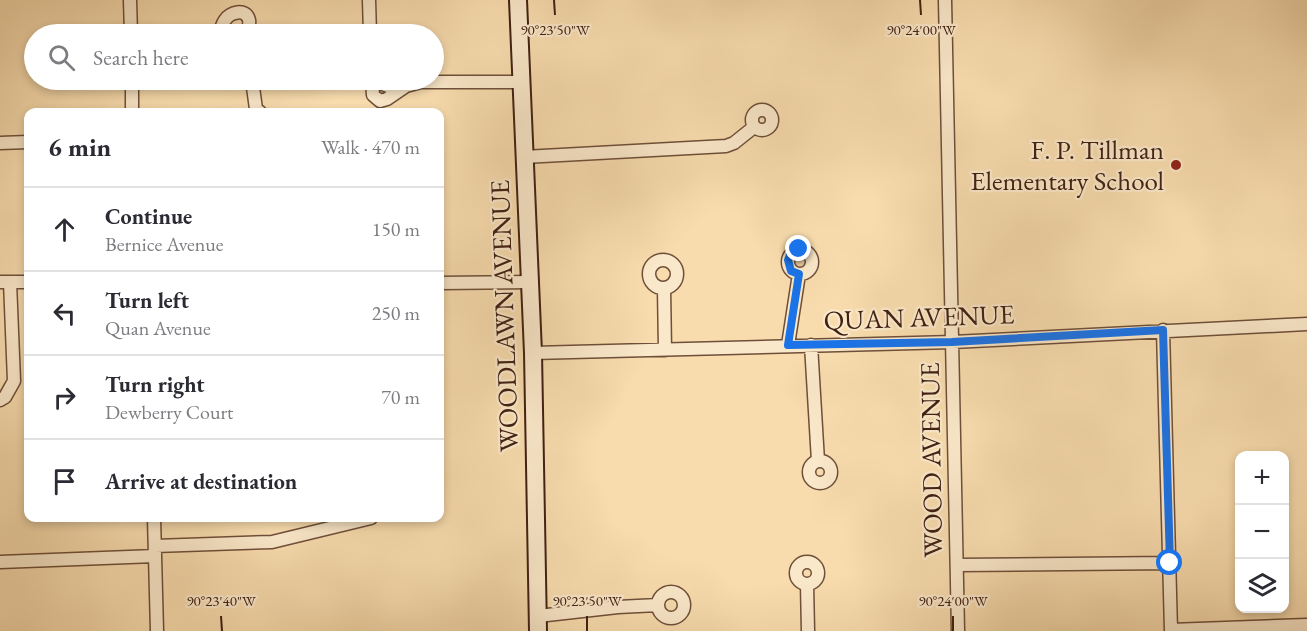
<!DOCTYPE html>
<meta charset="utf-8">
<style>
body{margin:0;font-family:"EB Garamond",serif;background:#f7f7f7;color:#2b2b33}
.controls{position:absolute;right:18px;bottom:18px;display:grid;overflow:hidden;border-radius:12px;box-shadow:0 3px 9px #0003}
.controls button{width:54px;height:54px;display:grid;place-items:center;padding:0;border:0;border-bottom:2px solid #e1e1e2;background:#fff;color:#2b2b33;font:30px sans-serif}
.stop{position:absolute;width:18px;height:18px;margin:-14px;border:4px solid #1a73e8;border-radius:50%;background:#fff}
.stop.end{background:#1a73e8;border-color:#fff;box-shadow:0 2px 6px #0008}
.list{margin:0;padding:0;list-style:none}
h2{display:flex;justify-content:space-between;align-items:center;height:78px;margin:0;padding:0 24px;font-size:26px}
h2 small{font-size:20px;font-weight:400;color:#7c7c81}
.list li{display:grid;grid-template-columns:39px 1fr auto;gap:18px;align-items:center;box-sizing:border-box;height:84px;padding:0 24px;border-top:2px solid #e1e1e2}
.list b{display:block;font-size:22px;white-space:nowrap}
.list p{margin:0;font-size:20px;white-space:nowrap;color:#7c7c81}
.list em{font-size:20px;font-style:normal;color:#7c7c81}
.icon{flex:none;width:33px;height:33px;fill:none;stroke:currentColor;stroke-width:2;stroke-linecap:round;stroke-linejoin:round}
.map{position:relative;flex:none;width:1307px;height:631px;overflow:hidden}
.search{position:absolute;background:#fff;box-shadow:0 3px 9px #0003;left:24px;top:24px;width:420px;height:66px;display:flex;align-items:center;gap:15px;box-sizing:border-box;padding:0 21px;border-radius:33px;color:#7c7c81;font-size:22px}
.panel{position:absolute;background:#fff;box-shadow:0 3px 9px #0003;left:24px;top:108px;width:420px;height:414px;border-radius:12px}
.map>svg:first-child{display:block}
</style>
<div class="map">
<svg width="1307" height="631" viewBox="0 0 1307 631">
<rect width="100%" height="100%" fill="#f8dcae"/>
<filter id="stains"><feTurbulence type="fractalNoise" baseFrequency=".00333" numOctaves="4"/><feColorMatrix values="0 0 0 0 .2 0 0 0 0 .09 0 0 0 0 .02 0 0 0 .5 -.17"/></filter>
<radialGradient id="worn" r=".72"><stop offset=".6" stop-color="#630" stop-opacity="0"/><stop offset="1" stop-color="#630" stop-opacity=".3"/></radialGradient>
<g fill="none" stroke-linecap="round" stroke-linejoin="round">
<defs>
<path id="street" d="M130,0l1,34
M369,0l1,34
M945,0l13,631
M219,34c2,-4 3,-10 6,-14 4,-7 21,-13 24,0 1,4 -1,10 -2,14
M132,80v32
M252,80l4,29 4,3
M399,90l-27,-10 1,15 7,6 7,-2 19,-13 15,-4h100
M752 120a10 10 0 1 1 20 0a10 10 0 1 1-20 0Z
M0,143l28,-1
M524,157l202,-11 8,-3 20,-16
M788 262a12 12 0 1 1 24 0a12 12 0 1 1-24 0Z
M649 274a14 14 0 1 1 28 0a14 14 0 1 1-28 0Z
M0,282h28
M440,283l90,-1
M664,288l1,62
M1163,330l8,301
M788,345l11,-71
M811,345l7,116
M533,353l420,-11 354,-18
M0,400l5,-3 9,-16 -4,-99
M809 472a11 11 0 1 1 22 0a11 11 0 1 1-22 0Z
M154,518l3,113
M155,546l117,-4 99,-24
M796 573a11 11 0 1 1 22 0a11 11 0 1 1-22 0Z
M0,562l155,-6
M957,565l213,-2
M807,584l1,47
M658 605a13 13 0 1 1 26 0a13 13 0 1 1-26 0Z
M538,616l80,-9 40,-2
M1171,630l136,-5"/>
<path id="secondary" d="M518,0l15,353 5,278"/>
</defs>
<use href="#street" stroke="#6e4f39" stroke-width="15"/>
<use href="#secondary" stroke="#402012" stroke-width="20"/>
<use href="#street" stroke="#fae8ca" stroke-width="12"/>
<use href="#secondary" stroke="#fae8ca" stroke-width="16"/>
</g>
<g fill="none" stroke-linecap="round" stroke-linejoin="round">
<path stroke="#1a73e8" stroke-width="8" d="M799,249l-8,4 -3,7 3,11 8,3 -11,71 164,-3 211,-12 7,233"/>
</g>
<path fill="none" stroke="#402012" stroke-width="2" d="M554,0l1,15M920,0l1,15M221,616l1,15M587,616v15M953,616v15"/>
<circle fill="#8f2418" stroke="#fae8ca" stroke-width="2" cx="1176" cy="165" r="6"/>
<g text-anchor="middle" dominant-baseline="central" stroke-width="4.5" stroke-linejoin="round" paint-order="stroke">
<g font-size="27" fill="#402012" stroke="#fae8ca" text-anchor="end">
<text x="1164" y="149">F. P. Tillman<tspan x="1164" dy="31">Elementary School</tspan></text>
</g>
<g font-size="27" fill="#402012" stroke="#fae8ca">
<text transform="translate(504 316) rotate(-92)">WOODLAWN AVENUE</text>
<text transform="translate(919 317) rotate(-2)">QUAN AVENUE</text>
<text transform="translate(931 460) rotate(-91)">WOOD AVENUE</text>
</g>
</g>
<g font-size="15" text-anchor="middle" fill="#402012" stroke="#fae8ca" stroke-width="4.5" stroke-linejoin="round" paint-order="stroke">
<text x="555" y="35">90°23'50"W</text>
<text x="921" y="35">90°24'00"W</text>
<text x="221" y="606">90°23'40"W</text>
<text x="587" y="606">90°23'50"W</text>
<text x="953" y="606">90°24'00"W</text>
</g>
<rect width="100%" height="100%" filter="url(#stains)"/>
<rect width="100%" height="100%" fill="url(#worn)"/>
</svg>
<div class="controls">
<button>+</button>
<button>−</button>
<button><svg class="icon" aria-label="layers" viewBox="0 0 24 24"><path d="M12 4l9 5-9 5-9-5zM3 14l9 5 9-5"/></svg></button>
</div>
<div class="stop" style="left:1170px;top:563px"></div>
<div class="stop end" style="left:799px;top:249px"></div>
<div class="search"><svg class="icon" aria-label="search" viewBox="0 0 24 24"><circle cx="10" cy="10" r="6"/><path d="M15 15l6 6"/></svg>Search here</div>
<section class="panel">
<h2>6 min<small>Walk · 470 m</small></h2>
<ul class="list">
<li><svg class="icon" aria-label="ahead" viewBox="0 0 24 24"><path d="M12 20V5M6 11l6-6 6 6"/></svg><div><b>Continue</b><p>Bernice Avenue</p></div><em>150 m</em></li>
<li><svg class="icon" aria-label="left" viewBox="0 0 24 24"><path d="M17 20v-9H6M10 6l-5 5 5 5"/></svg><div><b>Turn left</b><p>Quan Avenue</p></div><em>250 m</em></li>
<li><svg class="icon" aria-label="right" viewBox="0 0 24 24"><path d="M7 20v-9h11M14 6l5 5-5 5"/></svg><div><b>Turn right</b><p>Dewberry Court</p></div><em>70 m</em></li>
<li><svg class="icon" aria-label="arrive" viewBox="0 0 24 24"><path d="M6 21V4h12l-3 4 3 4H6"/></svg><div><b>Arrive at destination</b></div></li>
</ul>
</section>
</div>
